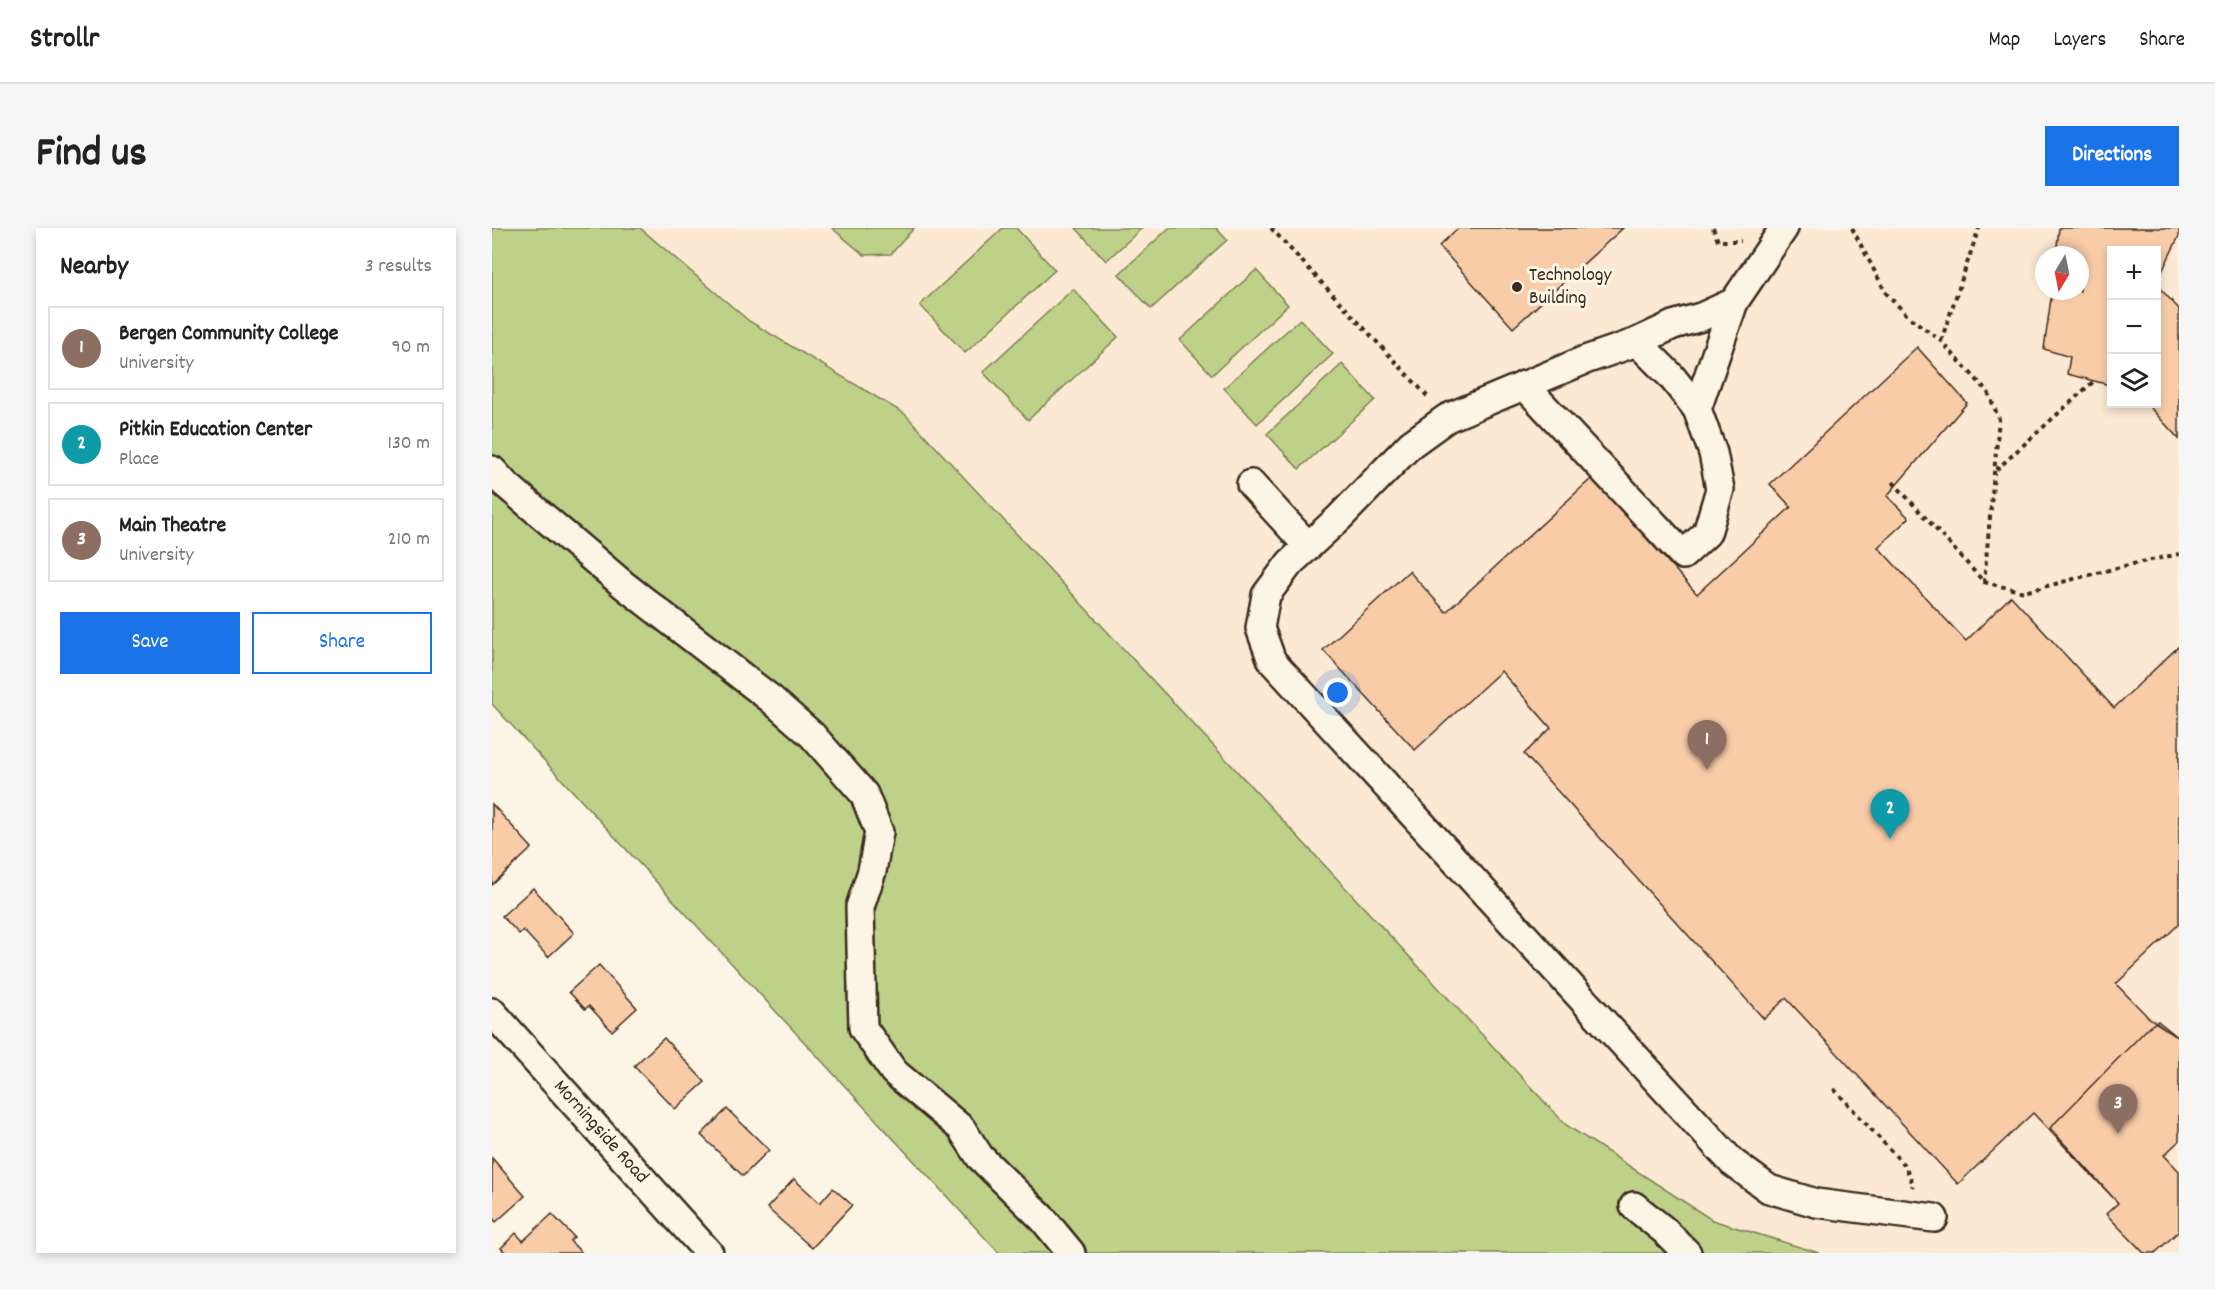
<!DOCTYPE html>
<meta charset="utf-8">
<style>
body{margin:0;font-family:Dekko,sans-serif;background:#f6f6f6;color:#222}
.controls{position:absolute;right:18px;top:18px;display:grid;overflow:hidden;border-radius:0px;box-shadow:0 3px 9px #0003}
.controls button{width:54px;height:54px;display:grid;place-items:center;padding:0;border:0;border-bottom:2px solid #e0e0e0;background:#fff;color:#222;font:30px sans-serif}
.compass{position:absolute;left:1543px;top:18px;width:54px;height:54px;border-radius:50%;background:#fff;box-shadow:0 3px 9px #0003;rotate:190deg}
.you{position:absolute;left:846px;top:465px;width:21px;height:21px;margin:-15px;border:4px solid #fff;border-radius:50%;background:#1a73e8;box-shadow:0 0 0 9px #1a73e833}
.badge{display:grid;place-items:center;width:39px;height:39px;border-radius:50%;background:#1a73e8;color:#fff;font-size:20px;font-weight:700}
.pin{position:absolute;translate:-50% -50px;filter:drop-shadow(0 2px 3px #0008)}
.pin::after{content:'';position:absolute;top:32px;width:21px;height:18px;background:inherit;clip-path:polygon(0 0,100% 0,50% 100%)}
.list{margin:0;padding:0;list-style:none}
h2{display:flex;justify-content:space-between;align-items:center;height:78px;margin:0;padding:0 24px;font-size:26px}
h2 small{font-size:20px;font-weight:400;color:#767676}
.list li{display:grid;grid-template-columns:39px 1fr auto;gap:18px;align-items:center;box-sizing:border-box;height:84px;margin:0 12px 12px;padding:0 12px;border:2px solid #e0e0e0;border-radius:0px}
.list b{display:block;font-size:22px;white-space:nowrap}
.list p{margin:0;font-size:20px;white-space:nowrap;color:#767676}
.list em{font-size:20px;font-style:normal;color:#767676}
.actions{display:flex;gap:12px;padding:18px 24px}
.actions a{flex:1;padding:14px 0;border:2px solid #1a73e8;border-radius:0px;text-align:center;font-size:21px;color:#1a73e8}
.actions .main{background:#1a73e8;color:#fff}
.icon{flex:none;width:33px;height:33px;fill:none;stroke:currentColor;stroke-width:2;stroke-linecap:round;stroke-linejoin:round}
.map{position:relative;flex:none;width:1687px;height:1025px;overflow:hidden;border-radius:0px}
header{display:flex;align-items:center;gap:36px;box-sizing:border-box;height:84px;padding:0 30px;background:#fff;border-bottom:2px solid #e0e0e0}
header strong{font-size:28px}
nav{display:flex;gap:33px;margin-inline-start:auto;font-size:21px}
.intro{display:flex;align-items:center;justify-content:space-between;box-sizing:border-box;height:144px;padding:0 36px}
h1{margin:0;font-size:42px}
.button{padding:15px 27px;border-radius:0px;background:#1a73e8;color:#fff;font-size:21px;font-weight:700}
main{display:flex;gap:36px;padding:0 36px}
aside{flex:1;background:#fff;border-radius:0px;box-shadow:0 3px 9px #0003}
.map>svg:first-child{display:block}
</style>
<header>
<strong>Strollr</strong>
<nav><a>Map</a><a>Layers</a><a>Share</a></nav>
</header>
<div class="intro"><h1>Find us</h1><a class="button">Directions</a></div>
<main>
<aside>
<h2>Nearby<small>3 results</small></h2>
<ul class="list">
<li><span class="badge" style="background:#8d6e63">1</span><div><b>Bergen Community College</b><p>University</p></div><em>90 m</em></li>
<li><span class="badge" style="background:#0f9aa8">2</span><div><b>Pitkin Education Center</b><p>Place</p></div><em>130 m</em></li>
<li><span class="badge" style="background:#8d6e63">3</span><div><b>Main Theatre</b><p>University</p></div><em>210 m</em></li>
</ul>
<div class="actions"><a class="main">Save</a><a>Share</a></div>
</aside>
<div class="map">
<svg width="1687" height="1025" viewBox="0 0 1687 1025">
<rect width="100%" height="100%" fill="#fcf5e5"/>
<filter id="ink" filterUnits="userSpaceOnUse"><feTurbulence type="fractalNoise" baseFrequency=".0167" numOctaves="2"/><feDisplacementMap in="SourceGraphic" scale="12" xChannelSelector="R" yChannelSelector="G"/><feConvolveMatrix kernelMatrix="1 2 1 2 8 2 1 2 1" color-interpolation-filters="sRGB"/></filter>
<g filter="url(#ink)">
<path fill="#fbe9d3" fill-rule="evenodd" d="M148,0h1539v1025h-360l-107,-33 -146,-95 -660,-711 -157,-93zM1620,22h44v154h-44zM1552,27h36v36h-36z"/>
<path fill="#bdd288" stroke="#7c7e53" stroke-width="1.5" d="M0,0h148l109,93 156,93 661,711 146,95 107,33h-820l-507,-549z
M340,0h82l-23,26 -27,1z
M511,0h13l39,42 -90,83 -45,-48z
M584,0h66l-36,33z
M677,0h47l11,12 -76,69 -32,-35z
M764,42l32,35 -76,70 -32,-35z
M581,61l45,48 -90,83 -45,-48z
M808,91l33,35 -76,70 -33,-36z
M850,136l33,36 -76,69 -32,-35z"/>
<path fill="#f9cca8" stroke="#3b2a1e" stroke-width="1.5" d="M966,0h165l-110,100 -74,-82z
M1567,0h120v8l-23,48v-34h-44v128l-2,7 -43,-11 3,-17 -26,-8 8,-58h28v-36h-24z
M1664,56l23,25v130l-32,-35h9z
M1425,119l50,56 -80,93 22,22 -31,29 88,94 45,-45 103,112 65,-62v278l-63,60 32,33 31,22v102l-15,14 15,16v60l-24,22h-11l-38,-39 12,-11 -85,-90 -75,71 -172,-186 -22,21 -240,-265 27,-26 -50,-57 -86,79 -92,-100 86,-79 37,41 146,-134 105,116 94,-87 -21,-23z
M0,576l40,44 -40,37z
M41,660l41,45 -26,24 -25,-27 -4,4 -17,-18z
M107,737l38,43 -25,23 -23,-25 -4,3 -16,-17z
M1666,793l21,17v103l-15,14 15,16v60l-24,22h-11l-38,-39 12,-11 -68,-75 99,-101z
M172,810l41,44 -30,27 -41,-43z
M235,881l42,41 -26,26 -42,-41z
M0,930l33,38 -29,26 -4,-5z
M302,951l26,24 13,-15 19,17 -40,43 -45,-40z
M60,986l22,23 -4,4 12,12h-76l-5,-5 15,-15 7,8z"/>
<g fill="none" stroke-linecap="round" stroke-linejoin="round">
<defs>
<g id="minor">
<path d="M1292,0l-50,74 -33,15 -28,8 -36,17 -52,18 -138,58 -36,26 -72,74 -49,45 -24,32 -6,33 12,33 460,501 37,27 47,14 118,15"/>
<path d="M1145,114l34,34 26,33"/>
<path d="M1032,157l159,170 24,-22 13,-44 -7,-36 -16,-44 37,-107"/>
<path d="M0,242l12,13 121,103 146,113 41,36 52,59 15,38 -7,39 -12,36 3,121 31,44 67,56 19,29 63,62 28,34"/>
<path d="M759,256l57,62"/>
<path id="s1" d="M0,784l217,241"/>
<path d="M1142,978l31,25 22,22"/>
</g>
</defs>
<use href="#minor" stroke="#3b2a1e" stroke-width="32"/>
<path stroke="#3b2a1e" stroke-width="4" stroke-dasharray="4.5 4.5" stroke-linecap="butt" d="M779,0l158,170
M1221,0l5,13h23
M1360,0l34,65 21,22 34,26 47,51 11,27 -15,163
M1449,113l38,-113
M1504,242l98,-89
M1401,254l91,100 40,10 104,-27 51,-11
M1342,861l71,77 8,18 -1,3"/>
<use href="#minor" stroke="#fcf5e5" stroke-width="27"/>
</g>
</g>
<circle fill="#3b2a1e" stroke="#fcf5e5" stroke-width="2" cx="1025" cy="59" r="6"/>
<g text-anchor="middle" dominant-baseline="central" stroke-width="6" stroke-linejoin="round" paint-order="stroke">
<g font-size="20" fill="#3b2a1e" stroke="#fcf5e5" text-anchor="start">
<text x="1037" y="48">Technology<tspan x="1037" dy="23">Building</tspan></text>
</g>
<g font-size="20" fill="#3b2a1e" stroke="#fcf5e5">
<text stroke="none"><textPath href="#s1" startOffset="162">Morningside Road</textPath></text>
</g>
</g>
</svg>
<div class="controls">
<button>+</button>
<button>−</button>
<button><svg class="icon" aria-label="layers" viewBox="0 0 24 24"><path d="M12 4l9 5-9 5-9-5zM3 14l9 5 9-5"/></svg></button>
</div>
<svg class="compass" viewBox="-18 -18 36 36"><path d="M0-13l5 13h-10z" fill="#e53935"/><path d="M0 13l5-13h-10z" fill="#767676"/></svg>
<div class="you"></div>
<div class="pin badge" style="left:1215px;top:542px;background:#8d6e63">1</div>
<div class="pin badge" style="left:1398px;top:611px;background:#0f9aa8">2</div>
<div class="pin badge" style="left:1626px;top:906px;background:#8d6e63">3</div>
</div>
</main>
